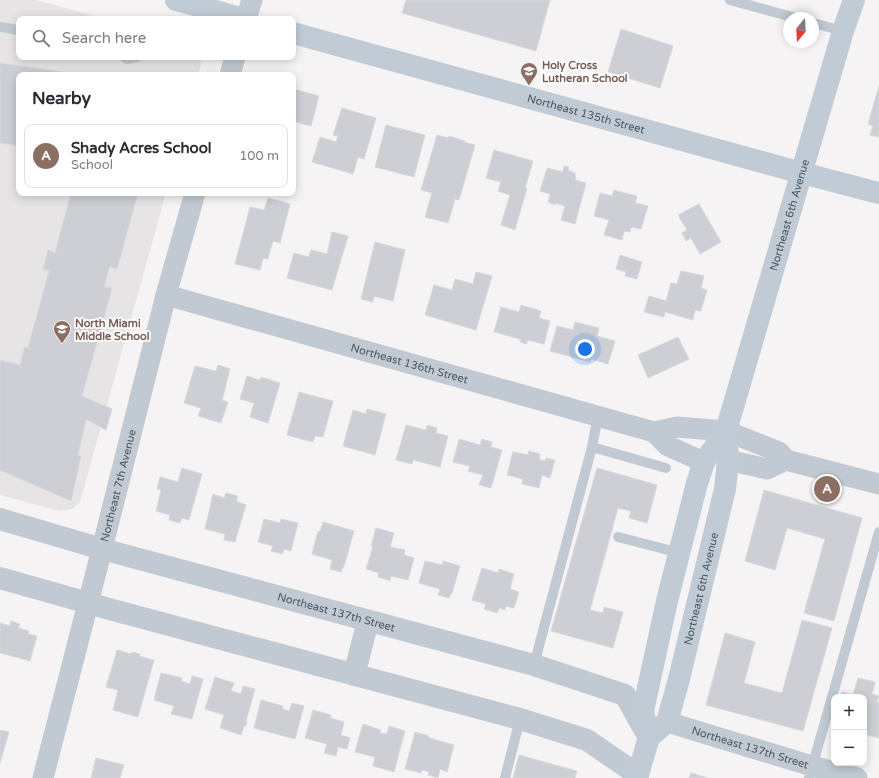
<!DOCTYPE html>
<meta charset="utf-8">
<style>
body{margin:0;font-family:"Varela Round",sans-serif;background:#f2f2f3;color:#2b2b33}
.controls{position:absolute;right:12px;bottom:12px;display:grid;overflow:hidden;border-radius:8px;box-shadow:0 2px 10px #0003}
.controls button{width:36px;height:36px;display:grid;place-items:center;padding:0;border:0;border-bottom:1px solid #e1e1e2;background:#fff;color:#2b2b33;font:20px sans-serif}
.compass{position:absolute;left:783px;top:12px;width:36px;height:36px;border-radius:50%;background:#fff;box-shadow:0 2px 10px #0003;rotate:198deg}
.you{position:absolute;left:585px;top:349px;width:14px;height:14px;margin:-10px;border:3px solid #fff;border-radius:50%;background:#1a73e8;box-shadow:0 0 0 6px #1a73e833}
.badge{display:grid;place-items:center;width:26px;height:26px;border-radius:50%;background:#d93025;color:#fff;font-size:13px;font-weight:700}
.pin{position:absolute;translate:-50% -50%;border:2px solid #fff;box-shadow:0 1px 4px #0006}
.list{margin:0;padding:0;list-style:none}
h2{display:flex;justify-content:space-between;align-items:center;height:52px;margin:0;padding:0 16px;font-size:17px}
h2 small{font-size:13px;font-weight:400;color:#7c7c81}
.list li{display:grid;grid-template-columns:26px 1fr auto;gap:12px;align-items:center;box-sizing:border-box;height:64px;margin:0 8px 8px;padding:0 8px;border:1px solid #e1e1e2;border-radius:8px}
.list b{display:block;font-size:15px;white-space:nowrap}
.list p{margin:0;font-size:13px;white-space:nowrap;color:#7c7c81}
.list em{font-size:13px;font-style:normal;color:#7c7c81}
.icon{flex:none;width:22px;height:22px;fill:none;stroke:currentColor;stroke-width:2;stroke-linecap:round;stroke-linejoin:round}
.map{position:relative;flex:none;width:879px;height:778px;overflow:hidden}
.search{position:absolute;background:#fff;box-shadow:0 2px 10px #0003;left:16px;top:16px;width:280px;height:44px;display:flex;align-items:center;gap:10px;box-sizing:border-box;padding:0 14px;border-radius:8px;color:#7c7c81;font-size:15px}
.panel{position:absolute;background:#fff;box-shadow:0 2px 10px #0003;left:16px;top:72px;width:280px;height:124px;border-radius:8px}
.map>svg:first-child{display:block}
</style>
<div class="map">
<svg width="879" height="778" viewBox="0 0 879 778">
<rect width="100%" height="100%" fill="#f5f3f3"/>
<path fill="#e6e4e5" d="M0,0h36l69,19h-86v38h181l1,8 -3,10h-179v118h147l-86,309 -8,7 -13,2 -59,-16z"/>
<path fill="#cdcfd5" stroke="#d7d9de" d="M406,0h144l-14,51 -134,-38z
M621,29l52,17 -13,42 -52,-16z
M0,63l83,12h-64v71l-19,-3z
M879,86v51l-9,-2 3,-9 -5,-2z
M293,89l26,7 -8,30 -18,-5z
M342,108l34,10 -12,41 -6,-2 -5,17 -41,-12 8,-25 16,5 2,-6 -5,-1z
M386,125l39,10 -11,42 -39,-10z
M437,135l11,3 1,-2 16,5 -1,1 11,3 -16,55 -4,-1 -7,24 -23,-6 7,-24 -11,-3z
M494,150l39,11 -8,27h2l-12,42 -14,-5 9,-30 -12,-4 3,-9 -15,-4z
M564,166l5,1 -1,3 7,3v3l1,1 -1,3 11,3 -11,41 -14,-4 4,-14 -10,-3v2l-7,-3 2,-8 -10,-3 7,-23 16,4z
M614,190l23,6 -2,7 13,3 -7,23 -10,-2 -1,5 -6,-1 -2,9 -18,-5 5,-15 -15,-4 6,-23 12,3z
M71,193h67l-21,76 -7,-3 -6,21 8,1 -30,108 30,13 -6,21 -20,-11 -8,36 3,1 -10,45 -71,-31v-110l20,5 5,-18 3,1 21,-77 -6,-2 5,-19 7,3z
M268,198l22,6 -10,39 -7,-2 -5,18 -5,-1 -3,12 -25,-6 15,-57 14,3z
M699,204l22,38 -21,12 -9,-16 -5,3 -4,-8 5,-3 -9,-15z
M332,232l16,4 -16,54 -45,-12 7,-25 15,4 2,-7 16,4z
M375,242l30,8 -12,51 -19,-5 -1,6 -12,-3z
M620,255l22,7 -5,17 -12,-3 1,-4 -10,-3z
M681,271l23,5 -3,12 6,2 -6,21 -6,-1 -2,10 -28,-8 -1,5 -20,-5 5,-16 17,5 5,-18 6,1z
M476,272l16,4 -16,54 -51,-15 9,-30 18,5 3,-11 18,5z
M521,305l20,6 -2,7 11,3 -6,23 -16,-4 -2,4 -6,-2v-3l-26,-7 7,-25 18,5z
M575,322l24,6 -2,8 18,5 -7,23 -17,-5 -1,3 -40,-11 7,-25 16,4z
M678,337l11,22 -41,19 -10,-23z
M218,365l12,4 -8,31 6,2 -7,21 -23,-7 3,-8 -17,-5 11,-37 21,5z
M247,376l13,4 1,-3 19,6 -12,40 -18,-6 4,-14 -14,-4z
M299,392l34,9 -10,36 -8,-1 -2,6 -26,-7z
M367,409l19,5 -11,41 -32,-9 10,-36 13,4z
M406,425l20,5 1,-5 10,3 -1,5 12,3 -8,31 -27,-7 -1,4 -16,-4z
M459,439l21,6 2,-6 10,3 -1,5 11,3 -11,38 -12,-3 4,-10 -15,-4 2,-5 -17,-4z
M529,451l11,3 -1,5 6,2 1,-3 9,2 -5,18 -8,-3 -3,13 -17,-4 1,-5 -16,-4 6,-23 15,3z
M182,468l20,6 -13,46 -7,-2 -2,5 -11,-3 1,-5 -14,-4 5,-21 -4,-1 3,-12 18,5z
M597,468l60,17 -10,38 -18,-5 2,-7 -13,-3 -28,102 13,3 1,-6 19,5 -10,36 -62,-17z
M764,490l98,28 -28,103 -30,-8 21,-74 -38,-11 -12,42 -30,-9z
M226,493l12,3 -2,5 10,4 -11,37 -11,-2 1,-6 -20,-5 8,-35 11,4z
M264,519l16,4 1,-4 17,4 -7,28 -7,-2 -2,5 -11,-3 2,-5 -15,-4z
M323,522l31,9 -9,32 -4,9 -11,-3 2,-9 -20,-6 6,-23 2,1z
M376,528l18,5 -4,14 15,3 -1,5 10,3 -6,22 -17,-4 -1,5 -12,-4 1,-4 -13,-4 7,-23h-2z
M425,561l17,4 1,-4 17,5 -8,27 -3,5 -11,-3 2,-6 -21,-6z
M482,568l16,5 1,-4 15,5 -4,15 9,3 -5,16 -8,-2 -1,4 -6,-2 -2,5 -13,-4 2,-5 -14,-4z
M802,620l30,8 -29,103 -97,-26 19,-72 30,9 -11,41 38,10z
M11,621l9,3 -2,4 11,3 -1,3 9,2 -7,25 -30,-8v-30l10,3z
M117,650l14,4 1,-2 8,2 -1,2 15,4 -16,57 -25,-7 5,-20 -12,-3z
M161,673l21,5 -1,3 9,3 2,-8 11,3 -11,40 -21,-5 3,-8 -20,-6z
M215,677l19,6 -3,8 10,3 2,-8 12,3 -9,32h1l-1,5h-2l-3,9 -21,-7 4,-13 -19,-6z
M858,678l17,4 -3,12 7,2 -2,6 2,1v35l-15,-4v-37h-24l2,-5 11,3z
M261,700l22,6 -1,3 7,2 3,-8 12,3 -9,33 -41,-11z
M313,710l18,5 -1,3 14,4 -3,13 9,3 -3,11 -9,-2 -2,9 -12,-3 3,-9 -22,-6z
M363,724l18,6 -1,3 7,1 2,-8 16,5 -11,41 -21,-6 2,-9 -20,-5z
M0,730l9,2 -9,31z
M415,732l14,4v2l25,7 -7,27 -7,-3 -2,9 -10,-3 1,-3 -7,-2 -1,3 -16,-4z
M519,755l58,16 -2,7h-62z
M96,758l28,7 -4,13h-29z
M691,773l17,5h-19z"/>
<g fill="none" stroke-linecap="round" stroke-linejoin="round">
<path stroke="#c1cad2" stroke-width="10" d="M730,0l66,18
M813,23l30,8
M0,27l19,3
M124,57l3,2 10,-2
M592,447l6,-31
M618,537l62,16
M534,665l58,-218 74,21
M505,778l15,-59
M809,778l70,-246"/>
<g stroke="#c1cad2" stroke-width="21">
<path d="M246,19l6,-19"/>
<path d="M230,75l5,-18"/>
<path id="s1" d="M166,295l488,137 23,-5 49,4 53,21 7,8"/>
<path d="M654,432l14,14 36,16"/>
<path d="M728,460l39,9 19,-9 93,24"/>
<path id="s2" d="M667,722l145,44 45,12"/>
<path id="s3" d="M43,778l59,-229 64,-254 29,-102"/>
</g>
<g stroke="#c1cad2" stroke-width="22">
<path id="s4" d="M0,519l102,30 432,116 91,30 22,39"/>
<path d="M0,578l113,32 407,109 67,21 51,35"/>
<path d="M354,675l14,-54"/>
</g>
<g stroke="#c1cbd6" stroke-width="22">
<path d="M176,0l68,19"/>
<path id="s5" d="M293,33l509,140 77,20"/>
<path id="s6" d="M649,737l18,-15 12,-43 46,-190 3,-29 -2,-29"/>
<path id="s7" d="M637,778l12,-41 -6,-26 24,-110 30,-118 7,-21 22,-31 117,-400 11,-31"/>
</g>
</g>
<defs>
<symbol id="school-pin" viewBox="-11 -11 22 30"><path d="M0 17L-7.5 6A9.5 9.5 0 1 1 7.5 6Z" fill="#8d6e63" stroke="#fff"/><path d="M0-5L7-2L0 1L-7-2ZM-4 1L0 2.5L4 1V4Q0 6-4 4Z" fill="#fff"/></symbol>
</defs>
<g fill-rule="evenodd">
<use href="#school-pin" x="519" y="61" width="20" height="27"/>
<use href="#school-pin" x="52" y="319" width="20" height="27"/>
</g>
<g text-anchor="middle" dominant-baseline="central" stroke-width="3.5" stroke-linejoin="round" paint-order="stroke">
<g font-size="11" font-weight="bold" fill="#785e54" stroke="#fff" text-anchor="start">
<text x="542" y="65">Holy Cross<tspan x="542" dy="13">Lutheran School</tspan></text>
<text x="75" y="323">North Miami<tspan x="75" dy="13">Middle School</tspan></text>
</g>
<g font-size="11" fill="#4a5661" stroke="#fff">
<text stroke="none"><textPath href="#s5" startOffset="304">Northeast 135th Street</textPath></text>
<text stroke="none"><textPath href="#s7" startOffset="589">Northeast 6th Avenue</textPath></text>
<text stroke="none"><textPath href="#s1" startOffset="253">Northeast 136th Street</textPath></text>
<text stroke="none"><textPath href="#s3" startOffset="302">Northeast 7th Avenue</textPath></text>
<text stroke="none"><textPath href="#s6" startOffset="161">Northeast 6th Avenue</textPath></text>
<text stroke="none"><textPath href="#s4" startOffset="349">Northeast 137th Street</textPath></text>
<text stroke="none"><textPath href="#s2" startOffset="87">Northeast 137th Street</textPath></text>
</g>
</g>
</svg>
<div class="controls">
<button>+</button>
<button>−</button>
</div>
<svg class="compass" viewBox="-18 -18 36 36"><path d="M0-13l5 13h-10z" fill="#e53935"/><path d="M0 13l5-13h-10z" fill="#7c7c81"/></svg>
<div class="you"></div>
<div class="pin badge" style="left:827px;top:489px;background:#8d6e63">A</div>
<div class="search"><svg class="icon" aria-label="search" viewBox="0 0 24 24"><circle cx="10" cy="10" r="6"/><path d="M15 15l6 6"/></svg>Search here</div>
<section class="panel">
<h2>Nearby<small></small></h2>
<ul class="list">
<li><span class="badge" style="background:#8d6e63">A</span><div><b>Shady Acres School</b><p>School</p></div><em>100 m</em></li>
</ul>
</section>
</div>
